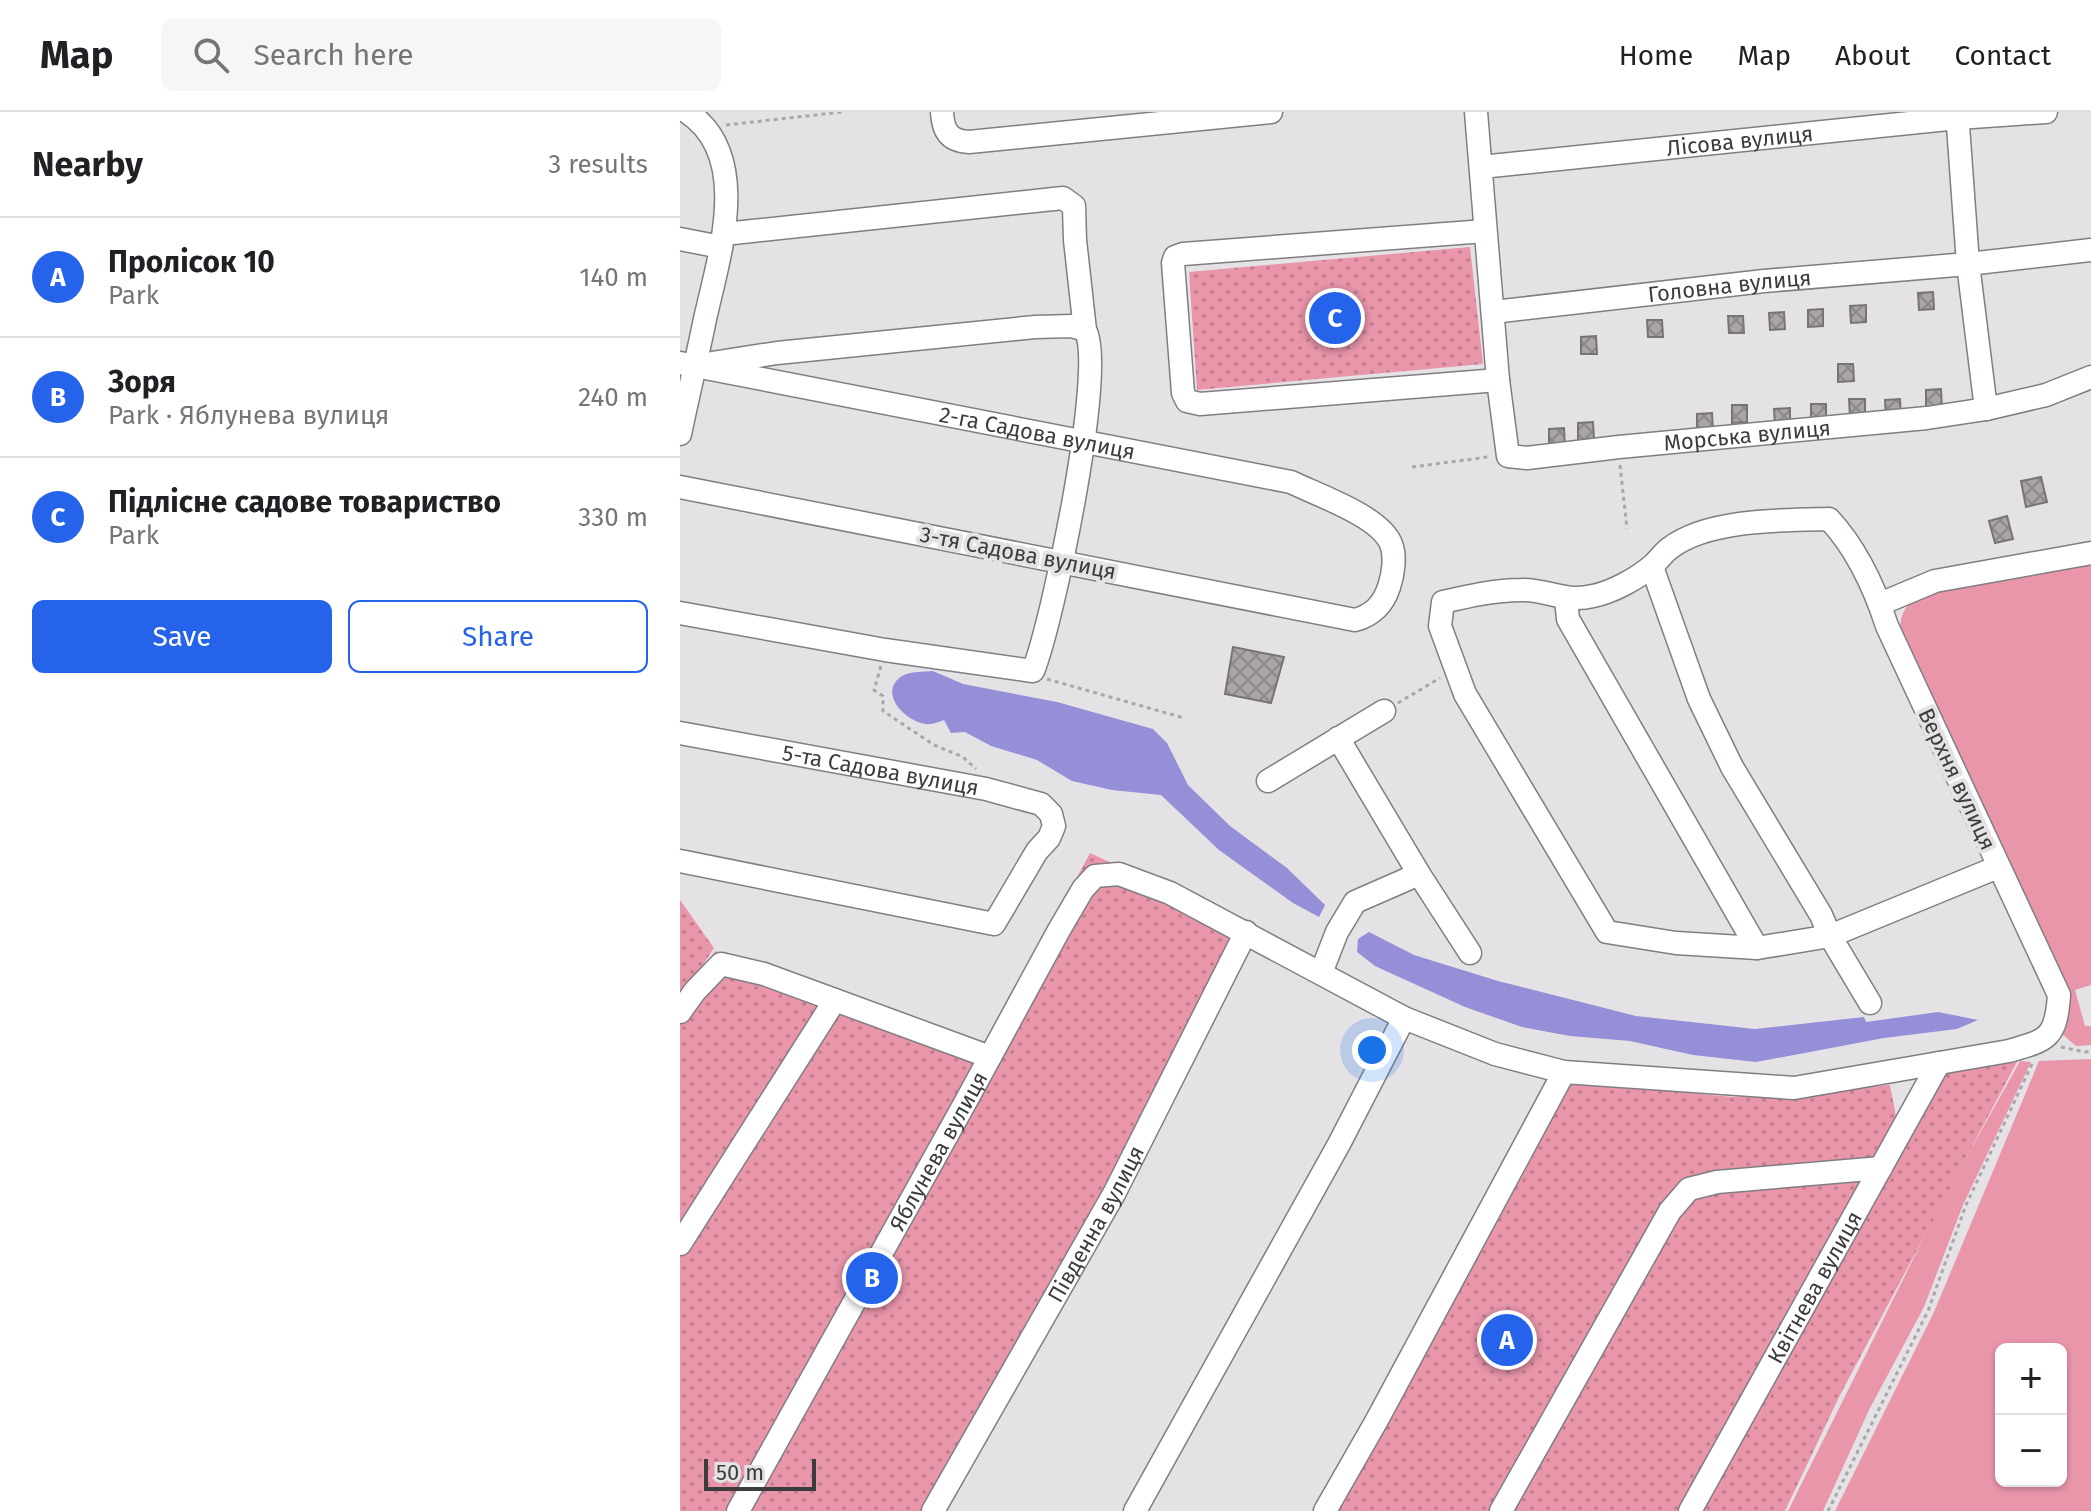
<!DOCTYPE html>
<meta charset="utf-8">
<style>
body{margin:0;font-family:"Fira Sans",sans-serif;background:#f6f6f6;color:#202124}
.controls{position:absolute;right:24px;bottom:24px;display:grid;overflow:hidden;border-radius:12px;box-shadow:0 2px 6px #0004}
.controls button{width:72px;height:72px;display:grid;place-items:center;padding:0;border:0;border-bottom:2px solid #e0e0e0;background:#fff;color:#202124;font:40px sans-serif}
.scale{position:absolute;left:24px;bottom:20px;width:112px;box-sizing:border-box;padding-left:8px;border:4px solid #3d3c3d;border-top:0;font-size:22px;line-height:28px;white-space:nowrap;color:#3d3c3d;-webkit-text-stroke:6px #e5e2e5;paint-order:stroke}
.you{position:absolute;left:692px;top:938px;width:28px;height:28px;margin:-20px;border:6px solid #fff;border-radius:50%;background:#1a73e8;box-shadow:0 0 0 12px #1a73e833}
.badge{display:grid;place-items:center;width:52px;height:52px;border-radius:50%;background:#2563eb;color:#fff;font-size:26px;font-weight:700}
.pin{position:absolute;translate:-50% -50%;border:4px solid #fff;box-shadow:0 2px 8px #0006}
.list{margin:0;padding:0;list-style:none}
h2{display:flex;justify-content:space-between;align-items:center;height:104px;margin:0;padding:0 32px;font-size:34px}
h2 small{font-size:26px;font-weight:400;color:#757577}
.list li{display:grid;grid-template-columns:52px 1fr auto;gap:24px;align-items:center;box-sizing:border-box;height:120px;padding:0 32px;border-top:2px solid #e0e0e0}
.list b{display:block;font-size:30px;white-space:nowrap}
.list p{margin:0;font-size:26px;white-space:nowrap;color:#757577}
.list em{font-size:26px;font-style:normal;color:#757577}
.actions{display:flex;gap:16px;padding:24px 32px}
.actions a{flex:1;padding:18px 0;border:2px solid #2563eb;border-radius:12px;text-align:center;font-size:28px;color:#2563eb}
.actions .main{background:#2563eb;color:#fff}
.icon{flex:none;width:44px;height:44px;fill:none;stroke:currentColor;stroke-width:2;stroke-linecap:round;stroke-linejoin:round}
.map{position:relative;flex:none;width:1411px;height:1399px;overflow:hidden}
header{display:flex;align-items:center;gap:48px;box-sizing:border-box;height:112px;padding:0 40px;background:#fff;border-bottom:2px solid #e0e0e0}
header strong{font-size:38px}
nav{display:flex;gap:44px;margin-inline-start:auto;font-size:28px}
.search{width:560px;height:72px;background:#f6f6f6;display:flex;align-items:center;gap:20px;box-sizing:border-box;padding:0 28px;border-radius:12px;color:#757577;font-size:30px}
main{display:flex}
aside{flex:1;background:#fff}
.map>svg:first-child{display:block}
</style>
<header>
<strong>Map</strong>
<div class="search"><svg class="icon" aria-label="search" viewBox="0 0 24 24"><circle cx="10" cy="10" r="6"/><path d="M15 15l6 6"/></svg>Search here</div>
<nav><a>Home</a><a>Map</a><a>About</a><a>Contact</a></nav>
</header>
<main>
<aside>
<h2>Nearby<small>3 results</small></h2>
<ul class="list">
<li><span class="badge">A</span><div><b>Пролісок 10</b><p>Park</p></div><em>140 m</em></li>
<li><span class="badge">B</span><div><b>Зоря</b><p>Park · Яблунева вулиця</p></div><em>240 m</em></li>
<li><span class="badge">C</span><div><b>Підлісне садове товариство</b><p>Park</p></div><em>330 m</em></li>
</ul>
<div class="actions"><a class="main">Save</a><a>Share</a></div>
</aside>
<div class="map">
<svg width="1411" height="1399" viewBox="0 0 1411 1399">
<defs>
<pattern id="garden-dots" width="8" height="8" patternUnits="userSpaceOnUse" patternTransform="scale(2)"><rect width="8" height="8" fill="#e995aa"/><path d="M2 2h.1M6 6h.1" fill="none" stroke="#be7b8c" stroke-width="1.8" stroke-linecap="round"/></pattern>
<pattern id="building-cross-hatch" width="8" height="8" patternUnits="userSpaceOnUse" patternTransform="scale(2)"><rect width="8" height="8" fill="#a9a5a7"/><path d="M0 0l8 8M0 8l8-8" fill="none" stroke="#8b8889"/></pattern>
</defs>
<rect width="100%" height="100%" fill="#e5e2e5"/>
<path fill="#e995aa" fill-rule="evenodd" d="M1411,452v421l-16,5 10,36h6v19l-15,1 -14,-12 2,-42 7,-2h-6l-164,-356c-3,-22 7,-33 27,-41z
M1411,947v452h-256l99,-199 105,-251zM1321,1237h60v132h-60z
M1340,949l11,1 -68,143 -39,102 -55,103 -46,101h-35l153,-308z"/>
<path fill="url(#garden-dots)" d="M790,135l13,117 -286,26 -8,-118z
M410,741l164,76 -316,582h-258v-507l35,-53 259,95 17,-8z
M0,788l34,48 -34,52z
M1337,950l-177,333 -55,116h-89l242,-436z
M893,966l71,11 89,8 157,-12 7,37 -26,41 -175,14 -24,15 -180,319h-163z
M1184,1068l-183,331h-174l153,-272 39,-46z"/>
<path fill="#958fd8" d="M253,559l30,13 94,18 96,27 14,14 21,42 42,41 57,42 38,37 -6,12 -26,-14 -74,-53 -58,-55 -49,-5 -40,-9 -35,-21 -46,-14 -26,-14 -14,1 -7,-13c-6,2 -12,5 -18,4 -21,-2 -49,-32 -24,-48 8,-5 22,-4 31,-5z
M689,820l45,23 84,26 138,35 119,13 109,-12 2,5 72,-10 40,8 -21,9 -73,9 -128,24 -63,-7 -63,-14 -60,-5 -48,-9 -57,-20 -90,-41 -18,-14 1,-13z"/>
<path fill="url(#building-cross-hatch)" stroke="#777476" stroke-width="2" d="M1253,180l1,17 -15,1 -1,-17z
M1186,193v17l-15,1 -1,-17z
M1143,197v17l-15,1v-17z
M1104,200l1,17 -15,1 -1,-17z
M1048,204h15l1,17h-15z
M967,208h15l1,17h-15z
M916,224l1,18h-16v-17z
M1158,252h15l1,17 -16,1z
M1261,277l1,18h-16v-17z
M1169,287h16v17l-15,1z
M1220,287l1,18h-15l-1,-17z
M1131,292h15v17h-15z
M1052,293h15v17l-15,1z
M1110,296v17l-15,1 -1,-17z
M1032,301l1,17 -16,1v-17z
M913,310l1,17 -16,1v-17z
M884,316l1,18h-16v-17z
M1361,365l6,25 -21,5 -5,-26z
M1327,404l6,23 -18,4 -6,-22z
M553,535l51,10 -13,46 -46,-9z"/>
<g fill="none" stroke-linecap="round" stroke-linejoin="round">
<defs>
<g id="minor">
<path d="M262,0c1,19 7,29 27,30l302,-30"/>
<path id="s1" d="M796,0l22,268 10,76 19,2 92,-11 308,-29 59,-9 60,-14 45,-18"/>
<path d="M1277,0l11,152 18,145"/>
<path id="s2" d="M801,55l477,-49 88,-6"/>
<path d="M805,119l-302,23 -8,3 -2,6 10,130 4,8 13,3 298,-24"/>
<path d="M44,122l339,-36 11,8 1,34 10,90"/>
<path d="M0,127l41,8"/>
<path id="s3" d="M813,200l271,-31 204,-17 123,-14"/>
<path id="s4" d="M0,251l611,119c26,13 89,34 100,62 5,12 2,31 -2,43 -6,18 -16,28 -34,33l-675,-133"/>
<path d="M0,322c8,-38 17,-76 25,-115 14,-63 48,-164 -18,-207"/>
<path d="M972,455l47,132 33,68 89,148 9,21 40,67"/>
<path d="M886,487l2,20 189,329"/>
<path d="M1200,492l55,-23 156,-28"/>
<path d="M0,501l205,37 148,21c19,-46 74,-305 52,-341l-13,-4 -37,1 -258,26 -65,10"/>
<path id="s5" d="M0,621l306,56 55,15 10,10 3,12 -5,12 -12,13 -43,73 -314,-63"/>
<path d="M658,626l81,136 51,79"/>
<path d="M588,669l116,-70"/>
<path d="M641,861l16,-41 18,-30 64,-28"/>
<path d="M0,900l15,-21 26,-27 43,10 226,83"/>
<path d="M0,1132l155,-244"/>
<path id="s6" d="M58,1399l227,-408 94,-173 24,-41 12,-13 24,-2 51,19 234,125 91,36 69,18 230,16 215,-37c39,-11 47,-13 50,-56l-172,-369c-12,-37 -31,-78 -58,-107 -46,1 -121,0 -159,29 -7,5 -11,12 -17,17 -15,13 -40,27 -60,31 -29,7 -46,-7 -72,-6 -26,0 -52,6 -78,12l-3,24 25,68 142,238 69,11 81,5 73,-12 168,-69"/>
<path id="s7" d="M253,1399l182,-319 131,-260"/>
<path d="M455,1399l204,-367 65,-126"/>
<path d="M645,1399l52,-91 187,-348"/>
<path d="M821,1399l169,-300 19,-22 28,-7 164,-14"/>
<path id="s8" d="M1010,1399l249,-448"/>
</g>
</defs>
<use href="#minor" stroke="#807e80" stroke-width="25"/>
<path stroke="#a9a7a9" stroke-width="3" stroke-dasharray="4 4" stroke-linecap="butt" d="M46,13l116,-13
M940,353l7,64
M732,355l76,-10
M201,554l-7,24 9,6v15l51,34 29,12 13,12
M367,567l137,39
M718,591l42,-25
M1381,935l24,5 6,-1
M1148,1399l100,-200 38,-106 66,-141"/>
<use href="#minor" stroke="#fff" stroke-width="22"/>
</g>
<g text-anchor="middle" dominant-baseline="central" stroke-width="8" stroke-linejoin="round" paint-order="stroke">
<g font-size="22" fill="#3d3c3d" stroke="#e5e2e5">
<text stroke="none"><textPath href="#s2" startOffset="260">Лісова вулиця</textPath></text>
<text stroke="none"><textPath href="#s3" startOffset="238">Головна вулиця</textPath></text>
<text stroke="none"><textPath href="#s4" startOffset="364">2-га Садова вулиця</textPath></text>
<text stroke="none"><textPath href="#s1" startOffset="586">Морська вулиця</textPath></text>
<text transform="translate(338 441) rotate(11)">3-тя Садова вулиця</text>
<text stroke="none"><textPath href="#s5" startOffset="204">5-та Садова вулиця</textPath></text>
<text transform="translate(1277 667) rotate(65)">Верхня вулиця</text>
<text stroke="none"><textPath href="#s6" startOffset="412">Яблунева вулиця</textPath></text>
<text stroke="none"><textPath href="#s7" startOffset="330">Південна вулиця</textPath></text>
<text stroke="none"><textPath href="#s8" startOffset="256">Квітнева вулиця</textPath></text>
</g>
</g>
</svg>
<div class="controls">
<button>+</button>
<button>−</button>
</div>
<div class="scale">50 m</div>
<div class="you"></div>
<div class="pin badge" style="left:827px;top:1228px">A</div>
<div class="pin badge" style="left:192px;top:1166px">B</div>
<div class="pin badge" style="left:655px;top:206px">C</div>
</div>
</main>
